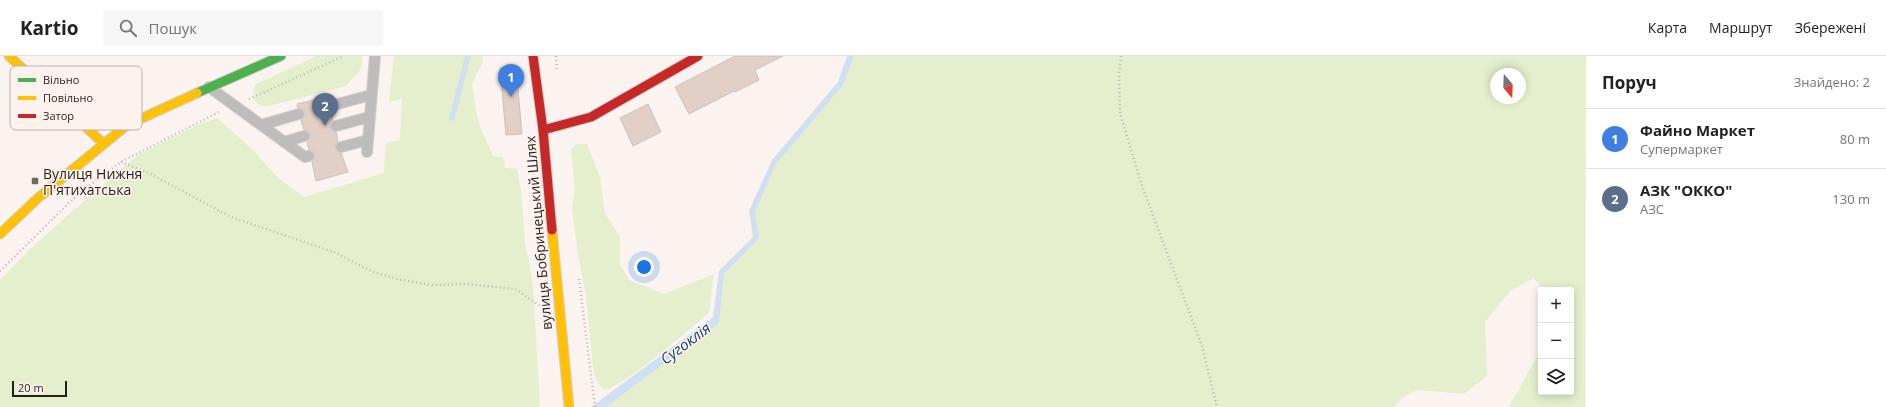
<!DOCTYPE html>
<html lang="uk">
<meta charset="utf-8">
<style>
body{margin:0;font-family:"Open Sans",sans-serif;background:#f6f6f6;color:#222}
.controls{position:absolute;right:12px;bottom:12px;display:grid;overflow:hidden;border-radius:4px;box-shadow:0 2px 10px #0003}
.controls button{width:36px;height:36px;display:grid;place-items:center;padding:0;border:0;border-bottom:1px solid #e0e0e0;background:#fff;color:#222;font:20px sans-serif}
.compass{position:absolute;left:1490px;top:12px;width:36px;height:36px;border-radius:50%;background:#fff;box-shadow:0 2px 10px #0003;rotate:161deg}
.scale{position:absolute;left:12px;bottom:10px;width:55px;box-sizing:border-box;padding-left:4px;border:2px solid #251f1c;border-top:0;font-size:11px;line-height:14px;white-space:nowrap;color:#251f1c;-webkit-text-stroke:3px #fdf2ed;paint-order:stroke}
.you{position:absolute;left:644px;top:211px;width:14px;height:14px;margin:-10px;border:3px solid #fff;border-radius:50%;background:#1a73e8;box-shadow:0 0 0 6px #1a73e833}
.badge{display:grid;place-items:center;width:26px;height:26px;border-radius:50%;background:#7c3aed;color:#fff;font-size:13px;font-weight:700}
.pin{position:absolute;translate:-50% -33px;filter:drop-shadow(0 1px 2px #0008)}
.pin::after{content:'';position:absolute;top:21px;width:14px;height:12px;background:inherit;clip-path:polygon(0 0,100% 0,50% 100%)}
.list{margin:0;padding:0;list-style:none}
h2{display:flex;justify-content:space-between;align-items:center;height:52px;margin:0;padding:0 16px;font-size:17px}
h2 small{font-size:13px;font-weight:400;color:#767676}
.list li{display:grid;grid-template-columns:26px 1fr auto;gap:12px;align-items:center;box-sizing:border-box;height:60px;padding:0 16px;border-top:1px solid #e0e0e0}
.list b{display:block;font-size:15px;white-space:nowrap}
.list p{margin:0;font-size:13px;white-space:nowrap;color:#767676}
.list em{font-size:13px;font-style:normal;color:#767676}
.icon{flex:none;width:22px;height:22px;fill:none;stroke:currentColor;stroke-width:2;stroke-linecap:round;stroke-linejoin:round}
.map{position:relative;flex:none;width:1586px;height:351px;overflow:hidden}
header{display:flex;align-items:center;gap:24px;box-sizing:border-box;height:56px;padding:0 20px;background:#fff;border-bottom:1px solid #e0e0e0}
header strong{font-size:19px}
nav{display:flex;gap:22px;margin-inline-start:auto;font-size:14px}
.search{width:280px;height:36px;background:#f6f6f6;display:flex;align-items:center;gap:10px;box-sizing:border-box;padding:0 14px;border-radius:4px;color:#767676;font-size:15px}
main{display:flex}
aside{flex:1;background:#fff}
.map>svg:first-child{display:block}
</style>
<header>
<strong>Kartio</strong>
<div class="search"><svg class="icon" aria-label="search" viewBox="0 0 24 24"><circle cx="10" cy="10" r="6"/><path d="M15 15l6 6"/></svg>Пошук</div>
<nav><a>Карта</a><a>Маршрут</a><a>Збережені</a></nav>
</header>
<main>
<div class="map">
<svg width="1586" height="351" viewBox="0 0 1586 351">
<rect width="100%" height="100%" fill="#faf3f0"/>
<path fill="#e5efcd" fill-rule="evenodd" d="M316,0h46v8l-3,8 -13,14 -77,20h-8l-6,-5 -2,-11 3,-6z
M394,0h88l1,6 -6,11 -5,12 6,36 15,35 10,1 2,11 12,1 4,21 4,52 8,43 7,122h-540v-127l29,-30 48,-43 61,-52 60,-30 19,-7 36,32 25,28 26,19 80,-24 2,-30 14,-3 2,-41 -13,3z
M854,0h732l-1,351h-76l32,-58v43h30v-102h-28l-9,-12 -23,12 -26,32 2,54 -23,18 -47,-4 -15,8 -8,9h-788l113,-84 5,-49 35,-36 -4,-26 21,-49 67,-78zM1496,18h24v24h-24z
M577,88h10l13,33 5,37 15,22v29l9,15 35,14 50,-20 -5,39c-21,17 -82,72 -105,77l-8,-10 -3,-12 -7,-72 -8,-41 -6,-46 3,-21 -4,-39z"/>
<path fill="#d1e0f1" d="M847,0h7l-11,29 -67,79 -21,48 4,26 -35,36 -5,49 -113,84h-15l122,-90 6,-46 34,-34 -4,-26 23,-51 66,-78z"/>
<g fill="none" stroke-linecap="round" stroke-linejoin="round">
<path stroke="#d1e0f1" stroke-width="5.5" d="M452,62l16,-62"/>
</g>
<path fill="#e2cfc6" stroke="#c9c3c0" d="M735,0h48l-28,14 4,10 -24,12 -1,-1 -45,23 -14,-27z
M516,11l6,67 -16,1 -6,-67z
M327,41l1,3 -4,4v3l2,4 5,1 2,9 -3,6 2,4 4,1 2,9 -3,4v4l6,4 7,19 -32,9 -4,-19 3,-7 -2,-4 -4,-1 -2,-8 3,-4v-3l-2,-4 -4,-1 -3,-10 4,-4v-3l-2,-4 -5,-1 -1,-4z
M648,48l13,28 -28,14 -13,-28z"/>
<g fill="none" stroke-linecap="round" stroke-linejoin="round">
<defs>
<path id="lane" d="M209,31l96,70 4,-1
M330,50l41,-11
M261,69l38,-11
M336,70l33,-9
M284,86l20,-6
M341,91l27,-7
M367,96l8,-96"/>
<path id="fast" d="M197,37l84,-37"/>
<path id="slow" d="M9,0l94,87
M552,174l17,177
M0,178l38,-36 89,-73 70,-32"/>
<path id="jam" d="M533,0l10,74 9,100
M543,74l48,-13 107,-61"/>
</defs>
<use href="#lane" stroke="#d3cecb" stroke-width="12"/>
<use href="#fast" stroke="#d3cecb" stroke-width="11"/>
<use href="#slow" stroke="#d3cecb" stroke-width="11"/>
<use href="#jam" stroke="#d3cecb" stroke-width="11"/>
<path stroke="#bab7b6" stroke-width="2.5" stroke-dasharray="1 3" stroke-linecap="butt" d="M556,0l1,15
M1121,0l-2,18 1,39 22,73 60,160 15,61
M249,43l95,-43
M121,106l28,11 82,44 103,35 37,19 26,8 35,6 34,-1 49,5 25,17
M0,215l79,-78 42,-31 98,-50
M579,223l16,128"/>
<use href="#lane" stroke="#bfbcbc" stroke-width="10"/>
<use href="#fast" stroke="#4caf50" stroke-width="9"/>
<use href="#slow" stroke="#ffc107" stroke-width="9"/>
<use href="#jam" stroke="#c62828" stroke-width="9"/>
</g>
<rect fill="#706966" stroke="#fdf2ed" stroke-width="1.5" x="31" y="121" width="8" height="8" rx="2"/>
<g text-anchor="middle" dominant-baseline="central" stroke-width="3" stroke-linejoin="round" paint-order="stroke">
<g font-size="14" fill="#251f1c" stroke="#fdf2ed" text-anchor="start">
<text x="43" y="117">Вулиця Нижня<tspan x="43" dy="16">П'ятихатська</tspan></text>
</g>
<g font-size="14" fill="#251f1c" stroke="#fdf2ed">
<text transform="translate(538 177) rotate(-95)">вулиця Бобринецький Шлях</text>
</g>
<g font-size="15" font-style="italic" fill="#13426a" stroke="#fdf2ed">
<text transform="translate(685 287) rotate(-37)">Сугоклія</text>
</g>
</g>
<rect x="10" y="10" width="132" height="64" rx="6" fill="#fdf2ed" stroke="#bcb3ae" stroke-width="1"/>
<rect x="18" y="22" width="18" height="4" fill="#4caf50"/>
<rect x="18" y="40" width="18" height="4" fill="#ffc107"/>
<rect x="18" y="58" width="18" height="4" fill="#c62828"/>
<g font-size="11" fill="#251f1c">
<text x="43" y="28">Вільно</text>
<text x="43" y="46">Повільно</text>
<text x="43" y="64">Затор</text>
</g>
</svg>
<div class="controls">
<button>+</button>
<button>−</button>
<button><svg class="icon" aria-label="layers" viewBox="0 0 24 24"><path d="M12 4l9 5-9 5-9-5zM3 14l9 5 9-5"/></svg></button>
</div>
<svg class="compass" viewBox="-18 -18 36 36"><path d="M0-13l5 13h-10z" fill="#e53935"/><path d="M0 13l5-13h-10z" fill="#767676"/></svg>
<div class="scale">20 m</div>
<div class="you"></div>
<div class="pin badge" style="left:511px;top:41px;background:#3f7fe0">1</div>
<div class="pin badge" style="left:325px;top:70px;background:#5c6f8a">2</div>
</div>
<aside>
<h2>Поруч<small>Знайдено: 2</small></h2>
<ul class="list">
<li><span class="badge" style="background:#3f7fe0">1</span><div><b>Файно Маркет</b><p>Супермаркет</p></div><em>80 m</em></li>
<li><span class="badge" style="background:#5c6f8a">2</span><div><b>АЗК &quot;ОККО&quot;</b><p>АЗС</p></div><em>130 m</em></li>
</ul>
</aside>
</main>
